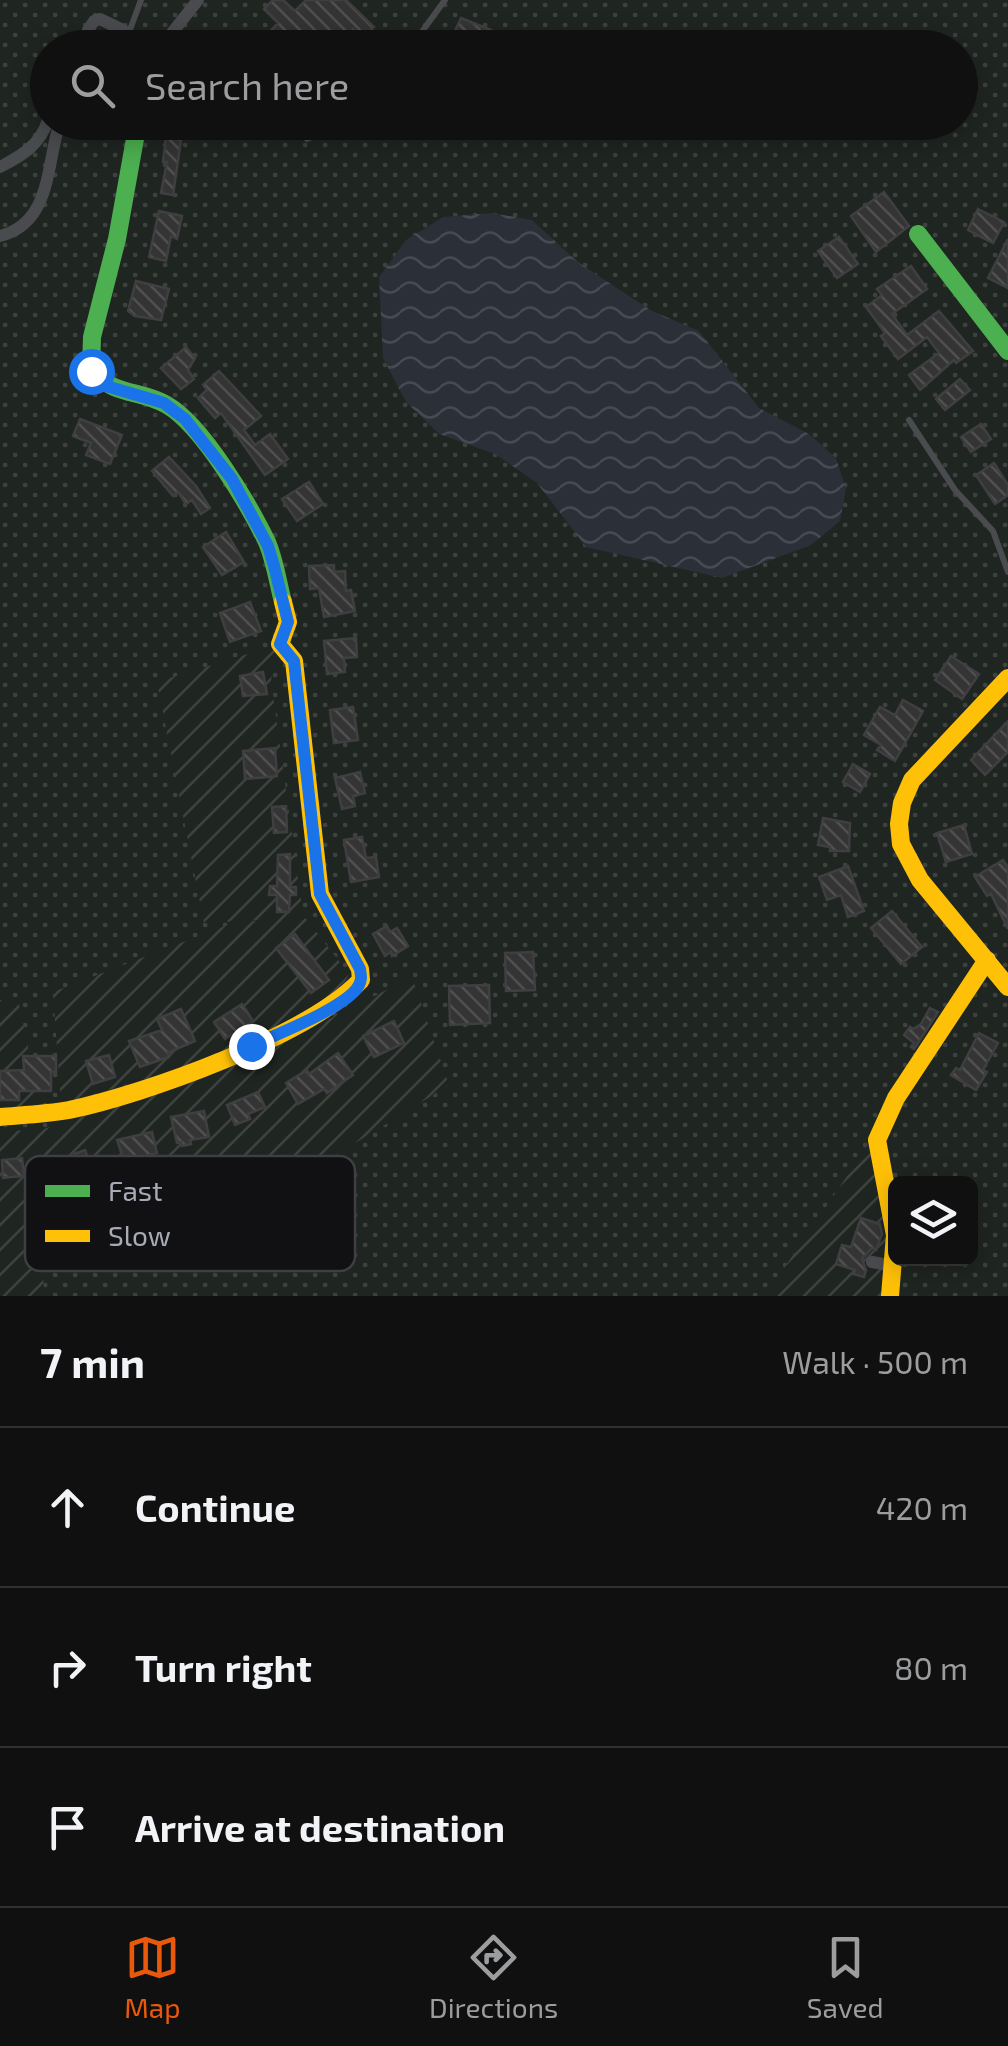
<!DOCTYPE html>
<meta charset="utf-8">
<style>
body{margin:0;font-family:"Exo 2",sans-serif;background:#191919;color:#f1f3f6}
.controls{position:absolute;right:30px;bottom:30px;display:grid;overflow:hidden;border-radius:15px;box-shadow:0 5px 25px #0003}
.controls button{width:90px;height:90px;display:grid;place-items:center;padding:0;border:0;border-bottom:2px solid #303030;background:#101010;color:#f1f3f6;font:50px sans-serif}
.stop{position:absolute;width:30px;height:30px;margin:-22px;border:8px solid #1a73e8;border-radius:50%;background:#fff}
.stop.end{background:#1a73e8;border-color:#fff;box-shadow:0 2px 10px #0008}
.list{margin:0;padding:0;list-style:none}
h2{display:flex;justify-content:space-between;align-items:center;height:130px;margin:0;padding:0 40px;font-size:42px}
h2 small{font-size:32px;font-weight:400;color:#9c9d9f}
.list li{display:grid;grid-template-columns:65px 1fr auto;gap:30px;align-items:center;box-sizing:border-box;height:160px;padding:0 40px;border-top:2px solid #303030}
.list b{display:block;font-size:38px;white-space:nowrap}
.list em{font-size:32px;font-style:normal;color:#9c9d9f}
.icon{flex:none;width:55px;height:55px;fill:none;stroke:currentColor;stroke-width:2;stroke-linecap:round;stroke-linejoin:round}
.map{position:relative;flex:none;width:1008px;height:1296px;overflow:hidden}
.search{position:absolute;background:#101010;box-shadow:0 5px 25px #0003;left:30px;right:30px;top:30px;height:110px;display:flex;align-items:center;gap:25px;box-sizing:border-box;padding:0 35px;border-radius:55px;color:#9c9d9f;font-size:38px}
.sheet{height:610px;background:#101010}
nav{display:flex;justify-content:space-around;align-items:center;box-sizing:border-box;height:140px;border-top:2px solid #303030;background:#101010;font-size:28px;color:#9c9d9f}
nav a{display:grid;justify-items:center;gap:5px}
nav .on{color:#ea580c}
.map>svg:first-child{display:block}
</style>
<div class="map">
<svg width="1008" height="1296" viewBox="0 0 1008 1296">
<defs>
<pattern id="grass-dots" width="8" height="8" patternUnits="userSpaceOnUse" patternTransform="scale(2.5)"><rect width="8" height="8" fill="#1f2520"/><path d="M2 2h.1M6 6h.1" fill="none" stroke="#3d423e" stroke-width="1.8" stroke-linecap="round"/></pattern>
<pattern id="garden-furrows" width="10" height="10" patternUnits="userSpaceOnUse" patternTransform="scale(2.5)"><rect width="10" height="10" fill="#1f2520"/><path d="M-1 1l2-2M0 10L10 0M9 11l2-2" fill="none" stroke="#3d423e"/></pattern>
<pattern id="water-waves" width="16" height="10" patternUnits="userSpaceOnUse" patternTransform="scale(2.5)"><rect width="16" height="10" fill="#2a2f38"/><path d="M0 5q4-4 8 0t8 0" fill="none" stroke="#464a53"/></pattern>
<pattern id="building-back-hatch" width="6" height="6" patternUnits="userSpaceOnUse" patternTransform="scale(2.5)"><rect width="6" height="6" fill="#343435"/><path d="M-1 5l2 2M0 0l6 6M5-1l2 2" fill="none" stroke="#4f4f50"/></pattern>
</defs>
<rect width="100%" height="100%" fill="#161616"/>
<path fill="url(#grass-dots)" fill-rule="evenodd" d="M0,0h1008v1296h-1008zM48,48h912v74h-912zM896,1184h74v74h-74z"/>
<path fill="url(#garden-furrows)" d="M280,644l-9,36 32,235 46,59 -10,19 -21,14 -67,32 -82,33 -108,32 -8,-112 177,-68 33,-4 -59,3 -47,-241z
M412,977l37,108 -113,70 -289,86 -8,-81 5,136h-44v-166l38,1 230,-81z
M18,999l24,115h-42v-114z
M869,1144l21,88 -7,64h-118z"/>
<path fill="url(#water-waves)" d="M492,213l40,7 47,43 73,48 47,20 60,77 50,26 27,24 10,31 -6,32 -29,24 -89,33 -136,-31 -49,-64 -42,-29 -56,-20 -33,-32 -23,-44 -4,-81 27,-37 37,-23z"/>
<path fill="url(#building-back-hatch)" stroke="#3f3f42" stroke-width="2.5" d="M273,0h10l12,11 11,-11h40l28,27 -11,11 -10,-9 -18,18 -6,-5 -5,6h-70l24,-25 -14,-14z
M461,18l30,12 -5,14 -31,-13z
M166,137l15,3 -8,55 -12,-2 6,-31h-4z
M884,192l25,34 -33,26 -25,-36z
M978,209l26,13 -11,21 -25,-13z
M159,211l23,5 -5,23 -6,-3 -5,25 -17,-4z
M839,237l19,27 -21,14 -19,-27z
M1008,239v49l-20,-10z
M911,266l16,23 -35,25 15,21 32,-24 34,40 -17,12 -2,-3 -34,30 -11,-15 30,-22 -12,-16 -29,22 -17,-23 4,-3 -19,-26 16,-12 -5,-6z
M136,281l33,8 -8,31 -26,-4 -7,-5z
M186,347l9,11 -7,12 6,9 -13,10 -20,-21z
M219,371l42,45 -17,14 11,15 15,-11 18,25 -23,16 -44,-62 -6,5 -17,-20 9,-8 -4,-5z
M960,379l10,11 -25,20 -9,-11z
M80,419l42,16 -12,29 -24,-9 5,-12 -18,-7z
M981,424l10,15 -20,13 -10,-15z
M169,457l27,29 14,22 -9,6 -9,-14 -6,4 -8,-12 -5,4 -21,-25z
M994,463l14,22v10l-13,9 -19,-29z
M309,482l14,22 -26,17 -15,-22z
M226,532l18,30 -22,13 -19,-28z
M334,565v7l11,-1 1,20 5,-1 4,21 -31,6 -5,-29 -9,1 -1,-23z
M250,602l11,29 -31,11 -10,-29z
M356,638l1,19 -13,1 1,14 -18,2 -3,-33z
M951,656l28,18 -17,25 -27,-19z
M263,672l4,22 -24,2 -3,-20z
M903,700l20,11 -28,50 -18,-11 4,-5 -17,-10 16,-28 15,8z
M353,707l5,33 -24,3 -4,-33z
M1008,721v31l-23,23 -14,-15z
M275,748l2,28 -32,3 -2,-28z
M853,764l17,10 -10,18 -17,-10z
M360,772l5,21 -12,3 2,10 -13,3 -7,-31z
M286,806l1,26 -13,1 -2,-26z
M823,818l27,5 -1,28h-19v-4l-12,-2z
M964,825l8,29 -26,8 -9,-29z
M362,837l4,21 10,-1 3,20 -28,5 -7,-42z
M290,854v33h6v8h-6l-1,17h-12v-17h-8l1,-9h7l1,-31z
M1003,860l5,8v61l-17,-35 -4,2 -12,-19z
M848,866l16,45 -16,6 -7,-22 -14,5 -8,-23z
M892,911l30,36 -21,17 -30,-36z
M387,926l3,6 7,-4 11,18 -16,10 -1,-4 -6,4 -12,-22z
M295,934l34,46 -18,13 -35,-45z
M533,952l2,38 -29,1 -1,-38z
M489,985l1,38 -40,2 -1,-39z
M242,1004l11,17 -28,18 -11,-17z
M930,1008l8,4 -24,37 -3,-2 3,-4 -10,-8 6,-8 3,2 8,-5z
M181,1009l14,32 -28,12 2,4 -29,10 -11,-26 33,-11 -5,-11z
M394,1021l10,22 -30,14 -11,-21z
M979,1033l19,10 -15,27 4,2 -11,18 -25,-15 5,-7 4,2z
M338,1053l15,22 -26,18 -3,-4 -26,15 -12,-21 21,-13 2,4z
M109,1055l6,22 -22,7 -7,-23z
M23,1056h33v16h-5v19h-32v9h-19v-29l24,-1z
M258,1092l7,15 -17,7 2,5 -15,6 -8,-20z
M204,1111l5,26 -19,3 1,4 -9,2 -1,-4 -4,1 -6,-26z
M152,1132l5,21 -33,8 -7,-21z
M85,1150l3,9 10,-3 3,11 -28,9 1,4 -12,3h-7l-3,-7 -5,2 -4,-12 32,-9 -1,-3z
M22,1158l2,18 -21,2 -1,-18z
M861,1218l19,6 2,10 -6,16 -4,-2 -10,11 4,11 -2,7 -11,-3 2,-4 -19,-6 6,-19 9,2z"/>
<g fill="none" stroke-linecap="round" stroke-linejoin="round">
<path stroke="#4a4b4f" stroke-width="6" d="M128,35l13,-35
M410,48l35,-48
M266,122l33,9 8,8 38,-17
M909,420l46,70 38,41 15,41"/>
<path stroke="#4a4b4f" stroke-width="12" d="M86,48l2,-18 6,-9 6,-2 23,11 15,18
M160,48l38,-48
M0,167c23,-12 40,-22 48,-47
M0,236c52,-13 46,-72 60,-114
M872,1262l22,4"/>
<path stroke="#4caf50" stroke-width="18" d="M138,122l-21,117 -25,98 -1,34c26,26 48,18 76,34 36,21 82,100 100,137 8,19 11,41 16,60
M918,234l90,117"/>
<path stroke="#ffc107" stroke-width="18" d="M1008,678l-96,102 -10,23 -3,21 2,20 19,36 88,107
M0,1117c23,-2 46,-3 69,-7 76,-16 239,-74 292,-130l-1,-11 -40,-75 -26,-233 -14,-17 8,-22 -5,-20
M890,1296l5,-61 -18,-95 19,-42 91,-138"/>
</g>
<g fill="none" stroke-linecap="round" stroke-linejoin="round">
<path stroke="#1a73e8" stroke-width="12" d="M91,371l15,15 58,17 9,7 12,9 47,60 36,67 6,20 14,56 -8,22 14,17 26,233 40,75c1,7 2,10 -1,16 -11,22 -84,50 -108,61"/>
</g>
<rect x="25" y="1156" width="330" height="115" rx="15" fill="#111012" stroke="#3e3e44" stroke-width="2.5"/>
<rect x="45" y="1185" width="45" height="12" fill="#4caf50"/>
<rect x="45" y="1230" width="45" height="12" fill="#ffc107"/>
<g font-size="28" fill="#a8aab7">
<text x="108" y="1201">Fast</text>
<text x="108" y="1246">Slow</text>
</g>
</svg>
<div class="controls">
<button><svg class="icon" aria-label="layers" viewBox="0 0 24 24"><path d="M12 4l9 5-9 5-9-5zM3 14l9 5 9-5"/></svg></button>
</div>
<div class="stop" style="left:91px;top:371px"></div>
<div class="stop end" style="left:251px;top:1046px"></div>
<div class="search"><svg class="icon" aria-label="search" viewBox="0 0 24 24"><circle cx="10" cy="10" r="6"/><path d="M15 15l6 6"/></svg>Search here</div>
</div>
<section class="sheet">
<h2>7 min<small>Walk · 500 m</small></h2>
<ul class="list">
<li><svg class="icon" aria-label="ahead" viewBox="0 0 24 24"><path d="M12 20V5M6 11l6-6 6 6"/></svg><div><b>Continue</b></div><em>420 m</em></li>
<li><svg class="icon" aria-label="right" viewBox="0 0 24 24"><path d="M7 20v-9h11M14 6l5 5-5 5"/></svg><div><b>Turn right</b></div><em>80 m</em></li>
<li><svg class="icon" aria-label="arrive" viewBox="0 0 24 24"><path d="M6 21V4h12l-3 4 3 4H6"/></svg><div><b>Arrive at destination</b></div></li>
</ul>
</section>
<nav>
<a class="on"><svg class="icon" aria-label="map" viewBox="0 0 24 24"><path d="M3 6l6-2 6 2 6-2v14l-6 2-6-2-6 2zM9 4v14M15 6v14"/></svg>Map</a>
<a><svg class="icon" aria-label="directions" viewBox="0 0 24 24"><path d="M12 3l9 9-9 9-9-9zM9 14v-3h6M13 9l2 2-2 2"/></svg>Directions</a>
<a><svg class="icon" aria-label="saved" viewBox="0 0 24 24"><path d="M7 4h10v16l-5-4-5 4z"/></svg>Saved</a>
</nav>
